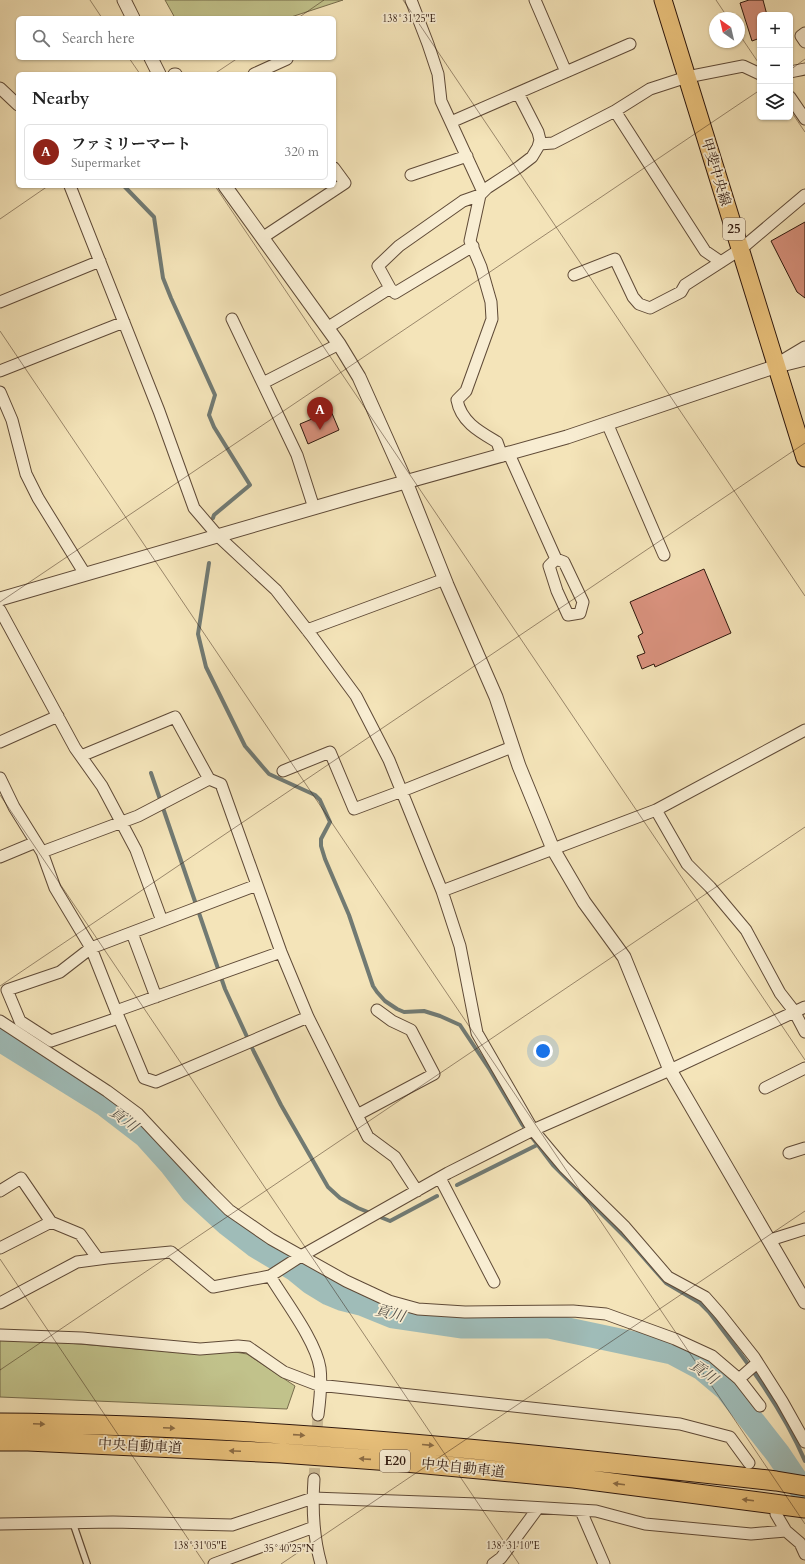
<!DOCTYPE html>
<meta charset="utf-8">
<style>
body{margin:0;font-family:Cardo,"Noto Serif JP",serif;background:#f2f2f2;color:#222}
.controls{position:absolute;right:12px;top:12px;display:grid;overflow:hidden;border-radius:6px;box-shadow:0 1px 3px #0004}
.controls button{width:36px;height:36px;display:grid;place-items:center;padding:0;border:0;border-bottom:1px solid #e0e0e0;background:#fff;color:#222;font:20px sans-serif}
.compass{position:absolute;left:709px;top:12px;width:36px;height:36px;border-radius:50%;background:#fff;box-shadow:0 1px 3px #0004;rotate:326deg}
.you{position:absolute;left:543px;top:1051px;width:14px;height:14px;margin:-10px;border:3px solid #fff;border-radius:50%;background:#1a73e8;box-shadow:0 0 0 6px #1a73e833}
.badge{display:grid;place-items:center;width:26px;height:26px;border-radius:50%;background:#8f2418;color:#fff;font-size:13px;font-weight:700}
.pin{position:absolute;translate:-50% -33px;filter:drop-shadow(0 1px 2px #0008)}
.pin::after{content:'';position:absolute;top:21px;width:14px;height:12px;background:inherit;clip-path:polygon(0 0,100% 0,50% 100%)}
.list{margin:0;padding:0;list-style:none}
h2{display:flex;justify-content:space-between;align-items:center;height:52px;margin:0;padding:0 16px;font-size:17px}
h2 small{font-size:13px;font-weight:400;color:#767676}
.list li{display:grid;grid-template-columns:26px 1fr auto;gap:12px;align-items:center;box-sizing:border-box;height:56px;margin:0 8px 8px;padding:0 8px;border:1px solid #e0e0e0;border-radius:6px}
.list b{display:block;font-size:15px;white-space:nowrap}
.list p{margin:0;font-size:13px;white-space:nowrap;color:#767676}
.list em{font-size:13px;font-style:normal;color:#767676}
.icon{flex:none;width:22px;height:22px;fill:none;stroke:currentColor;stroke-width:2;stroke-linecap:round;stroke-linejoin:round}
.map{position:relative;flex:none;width:805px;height:1564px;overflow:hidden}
.search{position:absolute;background:#fff;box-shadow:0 1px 3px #0004;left:16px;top:16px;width:320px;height:44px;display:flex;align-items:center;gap:10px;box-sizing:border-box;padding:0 14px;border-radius:6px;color:#767676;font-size:15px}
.panel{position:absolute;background:#fff;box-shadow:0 1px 3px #0004;left:16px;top:72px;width:320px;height:116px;border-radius:6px}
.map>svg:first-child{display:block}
</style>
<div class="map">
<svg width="805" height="1564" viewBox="0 0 805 1564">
<rect width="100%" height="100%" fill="#f4e4b9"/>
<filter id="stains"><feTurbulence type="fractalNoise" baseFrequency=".005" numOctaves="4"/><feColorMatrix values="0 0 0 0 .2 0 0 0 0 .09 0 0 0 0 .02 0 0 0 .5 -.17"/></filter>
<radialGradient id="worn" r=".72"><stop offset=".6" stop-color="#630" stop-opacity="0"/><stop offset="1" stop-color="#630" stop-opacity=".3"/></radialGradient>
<path fill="#c1c28b" stroke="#776c4c" d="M165,0h178l-55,18h-113z
M0,1340h32l141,12 56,-1 18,3 48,32 -8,23 -287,-12z"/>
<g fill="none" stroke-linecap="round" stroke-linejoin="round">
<path stroke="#717a73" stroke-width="4" d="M124,186l30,31 9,61 8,20 44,97 -6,20 5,12 36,58 -36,30 -1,3
M209,563l-11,71 8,33 39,79 17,20 7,8 46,21 5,5 10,22 -9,17v7l4,13 24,56 24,71 4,6 8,9 12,8 7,3 20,-1 16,5 20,9 30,45 32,54 31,41 76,76 37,42 34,20 9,9c36,47 73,95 96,149
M151,773l74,216 29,63 27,53 47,82 12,11 18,10 32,13 47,-25
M457,1185l80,-40"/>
<path stroke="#9fbcb8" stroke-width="25" d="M0,1039l106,66 39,30 27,30 21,27 35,32 27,21 40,24 16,13 18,11 12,5 20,5 32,13 68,10h88l123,26 30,16 25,21 51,65 27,40"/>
</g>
<path fill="#d9927e" stroke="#2d160c" d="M749,0h14l4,15h-7v23l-8,3 -12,-38z
M805,222v76l-8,-6 -26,-51z
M331,411l8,19 -31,14 -8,-20z
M704,569l27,64 -76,34 -1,-3 -12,5 -5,-13 8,-3 -7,-17 5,-3 -13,-31z"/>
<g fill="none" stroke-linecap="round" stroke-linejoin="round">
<path stroke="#ccbb96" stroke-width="11" stroke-dasharray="11 5.5" stroke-linecap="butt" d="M314,1479l4,-64"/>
<defs>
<path id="service" d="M73,1523l14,41"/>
<path id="minor" d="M411,0l17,44 10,30 3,27 42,91
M535,0l31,72
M805,33l-4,3 4,6
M790,72l15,-3
M174,74h2
M254,74l33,-15
M0,88l18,17
M790,97l15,22
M615,111l90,140 16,11
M451,122l179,-78
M539,144l14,-1 62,-32 35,-22 37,-12 56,-11 17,8
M411,175l56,-19
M70,186l89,225 35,97 24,28 58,54 35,45 45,61 33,64 53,131 18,55 17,87 56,97 31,37 61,60 43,50 37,20 15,17 34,43 28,44 23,41
M262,238l83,-55 -11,-15
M574,275l41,-16 18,38 6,7 11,4 31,-16 4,-7 56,-36 64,-54
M390,288l-12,-22 21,-20 64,-45 17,-6
M0,302l100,-41
M232,319l65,136 17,53
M327,328l63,-40 5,5 78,-47
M0,371l124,-49
M263,383l76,-39
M0,392l12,28 14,54 12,24 47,76
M607,423l57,132
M509,454l47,105
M502,456l-5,-14c-17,-10 -36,-20 -40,-42l9,-9 26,-72 -1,-17 -10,-35 -11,-26 10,-46 7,-7 32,-21 13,-10 6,-10 2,-7 -2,-8 -20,-39
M556,559l8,3 19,40 -3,11 -12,2 -11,-24 -8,-25z
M0,610l75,138 27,38 34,64 26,71
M307,630l138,-51
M0,742l58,-26
M81,756l94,-39 34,62
M283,771l47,-19 24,57 48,-18 110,-44
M0,778l14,29 28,45 13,36 36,60 25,63 28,67 12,4 152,-65
M656,810l31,54 23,23 36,43 34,63 14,18 11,21
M42,852l96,-36 71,-37 12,5 60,168 27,65 60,120 27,20 22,34
M0,857l36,-15
M442,891l214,-81 149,-80
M132,933l24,64
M116,1011l165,-59
M118,1018l-67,23 -31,-20 -13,-31 53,-18 31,-24 166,-63
M0,1021l107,70 31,23 73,78 18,18 42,29 75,42 43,20 29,8 47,3 108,-1 33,3 69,25 37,17 27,23 21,27
M765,1088l40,-20
M357,1115l77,-41 -23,-44 -19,-9 -15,-11
M789,1153l16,-5
M440,1178l54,104
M0,1191l21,-13 30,44 29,12 18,25
M770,1240l35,-11
M0,1248l51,-26
M270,1276c15,25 46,65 50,92 2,16 0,32 -2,47
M0,1303l77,-41 30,-4 64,-6 42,35 57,-11 31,-20 147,-83 85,-43 137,-60 135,-63
M0,1335l82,3 118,11 38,-3 10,1 36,25 34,13 362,39 50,13 19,26
M739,1379l18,-16
M314,1479c-2,29 -1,57 7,85
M581,1511l23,53
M776,1514l10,17
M0,1524l113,-2 119,3 81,-27 164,6 119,7 49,13 106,10 35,-3 14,12 5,11
M214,1564l100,-37
M493,1564l8,-6 37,-50"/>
<path id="tertiary" d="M124,0l9,18
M151,58l8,16
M225,186l114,158 20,33 47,105 41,103 49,112 23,69 34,83 31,53 40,55 46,113 135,232
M785,360l20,-12
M0,599l355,-103 212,-59 210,-71 28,-7"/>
<path id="primary" d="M663,0l142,458"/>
<path id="motorway" d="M0,1423c260,2 518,29 776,58l29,5
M0,1441h28l253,12 124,9 169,16 231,30"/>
</defs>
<use href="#service" stroke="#5f4a37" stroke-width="8"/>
<use href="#minor" stroke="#5f4a37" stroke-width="13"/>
<use href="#tertiary" stroke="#5f4a37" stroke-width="15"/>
<use href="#primary" stroke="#2d160c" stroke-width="19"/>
<use href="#motorway" stroke="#2d160c" stroke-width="21"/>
<use href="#service" stroke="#f8edd2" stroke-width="5.5"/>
<use href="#minor" stroke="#f8edd2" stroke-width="11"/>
<use href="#tertiary" stroke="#f8edd2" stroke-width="13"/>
<use href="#primary" stroke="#eac27c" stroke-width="17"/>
<use href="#motorway" stroke="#eac27c" stroke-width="19"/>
</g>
<defs><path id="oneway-solid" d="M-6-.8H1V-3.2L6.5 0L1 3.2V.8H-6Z"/></defs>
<g fill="#8c6c44">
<use href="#oneway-solid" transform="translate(39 1424) rotate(2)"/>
<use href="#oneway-solid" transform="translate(169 1428) rotate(3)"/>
<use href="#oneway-solid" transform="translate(299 1435) rotate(4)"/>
<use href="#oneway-solid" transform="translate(428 1445) rotate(5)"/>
<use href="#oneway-solid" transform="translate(235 1451) rotate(-177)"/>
<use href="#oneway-solid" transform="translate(365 1459) rotate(-176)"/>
<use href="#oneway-solid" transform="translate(619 1484) rotate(-173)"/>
<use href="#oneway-solid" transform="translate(748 1500) rotate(-173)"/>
</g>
<path fill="none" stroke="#2d160c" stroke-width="1" stroke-opacity="0.45" d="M90,0l12,18M403,0l402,596M716,0l12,18M298,18l26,-18M739,34l21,31M129,58l11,16M790,70l15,-11M214,74l24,-16M790,110l15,22M215,186l590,874M0,219l48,-33M0,331l805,1193M0,602l760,-512M0,795l519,769M0,986l805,-543M0,1259l205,305M0,1370l805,-543M281,1564l524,-353"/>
<g text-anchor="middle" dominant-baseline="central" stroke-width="3.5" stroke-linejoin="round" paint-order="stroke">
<g fill="#f8edd2" stroke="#6a5647" stroke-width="1">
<rect x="723" y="218" width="22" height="22" rx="3"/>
<rect x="380" y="1450" width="30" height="22" rx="3"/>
</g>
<g font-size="13" font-weight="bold" fill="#2d160c">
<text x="734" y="229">25</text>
<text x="395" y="1461">E20</text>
</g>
<g font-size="14" fill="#2d160c" stroke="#f8edd2">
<text transform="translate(716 172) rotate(73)">甲斐中央線</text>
<text transform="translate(140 1446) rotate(3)">中央自動車道</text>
<text transform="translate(463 1468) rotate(6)">中央自動車道</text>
</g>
<g font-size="15" font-style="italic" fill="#555048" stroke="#f8edd2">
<text transform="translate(124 1119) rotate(38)">貢川</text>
<text transform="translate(390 1313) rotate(15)">貢川</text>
<text transform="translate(704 1372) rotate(36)">貢川</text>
</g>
</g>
<g font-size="10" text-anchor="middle" fill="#2d160c" stroke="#f8edd2" stroke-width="3.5" stroke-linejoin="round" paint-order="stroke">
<text x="409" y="22">138°31'25"E</text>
<text x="200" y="1549">138°31'05"E</text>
<text x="513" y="1549">138°31'10"E</text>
<text x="289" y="1552">35°40'25"N</text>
</g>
<rect width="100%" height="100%" filter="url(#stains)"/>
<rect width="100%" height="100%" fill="url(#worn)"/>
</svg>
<div class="controls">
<button>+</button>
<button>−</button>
<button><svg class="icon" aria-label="layers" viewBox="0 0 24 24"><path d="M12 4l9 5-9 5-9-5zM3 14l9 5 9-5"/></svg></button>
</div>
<svg class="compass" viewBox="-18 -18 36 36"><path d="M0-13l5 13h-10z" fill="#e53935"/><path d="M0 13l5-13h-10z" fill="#767676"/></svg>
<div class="you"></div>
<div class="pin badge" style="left:320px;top:430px">A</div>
<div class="search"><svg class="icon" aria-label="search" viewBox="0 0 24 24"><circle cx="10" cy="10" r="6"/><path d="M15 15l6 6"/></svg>Search here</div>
<section class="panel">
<h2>Nearby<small></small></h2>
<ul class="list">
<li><span class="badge">A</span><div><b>ファミリーマート</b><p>Supermarket</p></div><em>320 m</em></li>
</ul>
</section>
</div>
